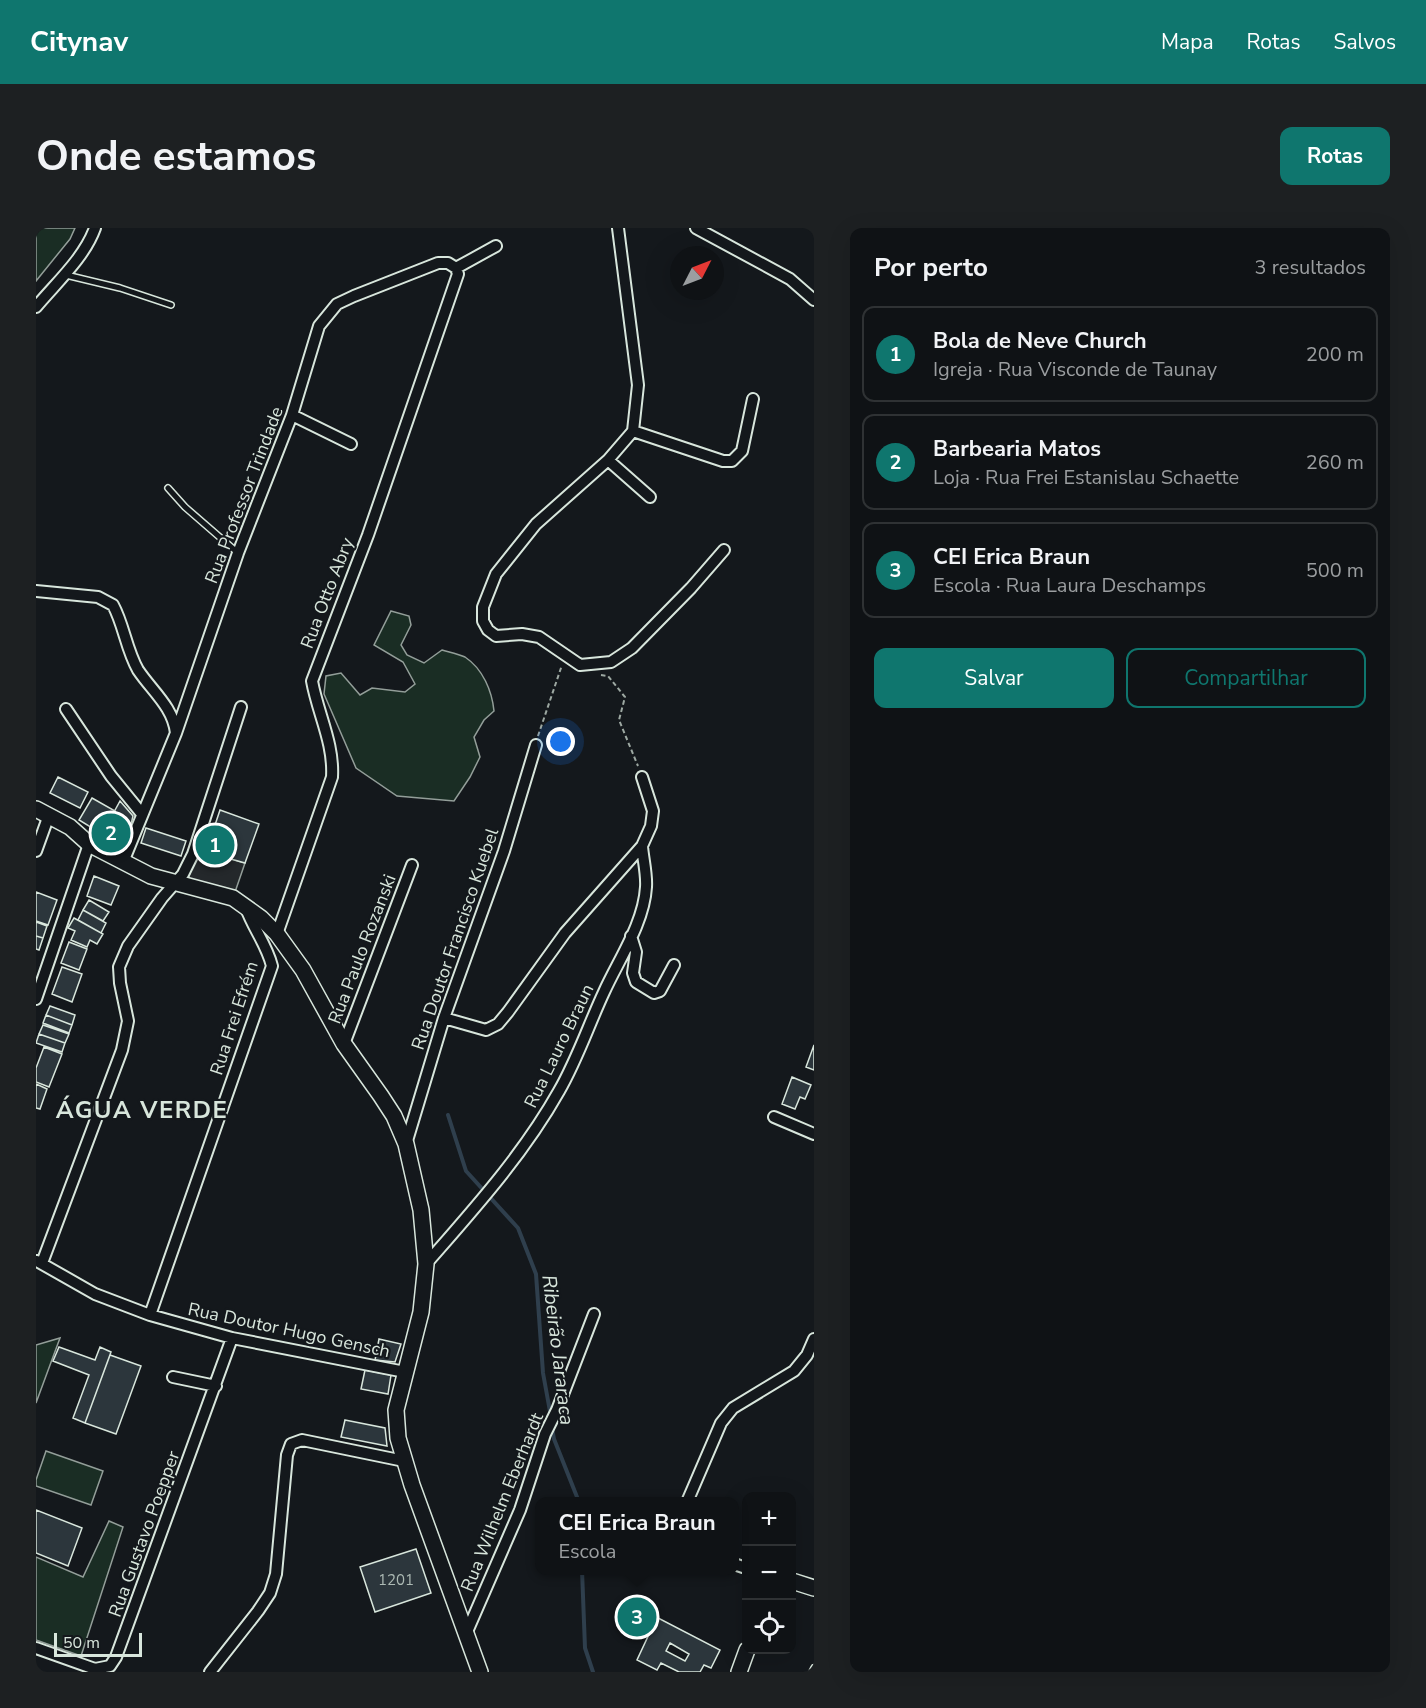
<!DOCTYPE html>
<html lang="pt">
<meta charset="utf-8">
<style>
body{margin:0;font-family:"Nunito Sans",sans-serif;background:#1d2022;color:#f1f3f6}
.controls{position:absolute;right:18px;bottom:18px;display:grid;overflow:hidden;border-radius:12px;box-shadow:0 6px 24px #0002}
.controls button{width:54px;height:54px;display:grid;place-items:center;padding:0;border:0;border-bottom:2px solid #2f3234;background:#0f1215;color:#f1f3f6;font:30px sans-serif}
.compass{position:absolute;left:634px;top:18px;width:54px;height:54px;border-radius:50%;background:#0f1215;box-shadow:0 6px 24px #0002;rotate:48deg}
.scale{position:absolute;left:18px;bottom:15px;width:88px;box-sizing:border-box;padding-left:6px;border:3px solid #d8e6dc;border-top:0;font-size:16px;line-height:21px;white-space:nowrap;color:#d8e6dc;-webkit-text-stroke:4px #14181c;paint-order:stroke}
.you{position:absolute;left:525px;top:514px;width:21px;height:21px;margin:-15px;border:4px solid #fff;border-radius:50%;background:#1a73e8;box-shadow:0 0 0 9px #1a73e833}
.badge{display:grid;place-items:center;width:39px;height:39px;border-radius:50%;background:#0f766e;color:#fff;font-size:20px;font-weight:700}
.pin{position:absolute;translate:-50% -50%;border:3px solid #fff;box-shadow:0 2px 6px #0006}
.popup{position:absolute;left:499px;top:1269px;width:204px;height:78px;box-sizing:border-box;display:grid;place-content:center;border-radius:12px;background:#0f1215;filter:drop-shadow(0 2px 4px #0005);font-size:20px;white-space:nowrap;color:#9b9ea0}
.popup b{font-size:22px;color:#f1f3f6}
.popup::after{content:'';position:absolute;left:50%;top:100%;margin-left:-12px;border:12px solid transparent;border-top-color:#0f1215}
.list{margin:0;padding:0;list-style:none}
h2{display:flex;justify-content:space-between;align-items:center;height:78px;margin:0;padding:0 24px;font-size:26px}
h2 small{font-size:20px;font-weight:400;color:#9b9ea0}
.list li{display:grid;grid-template-columns:39px 1fr auto;gap:18px;align-items:center;box-sizing:border-box;height:96px;margin:0 12px 12px;padding:0 12px;border:2px solid #2f3234;border-radius:12px}
.list b{display:block;font-size:22px;white-space:nowrap}
.list p{margin:0;font-size:20px;white-space:nowrap;color:#9b9ea0}
.list em{font-size:20px;font-style:normal;color:#9b9ea0}
.actions{display:flex;gap:12px;padding:18px 24px}
.actions a{flex:1;padding:14px 0;border:2px solid #0f766e;border-radius:12px;text-align:center;font-size:21px;color:#0f766e}
.actions .main{background:#0f766e;color:#fff}
.icon{flex:none;width:33px;height:33px;fill:none;stroke:currentColor;stroke-width:2;stroke-linecap:round;stroke-linejoin:round}
.map{position:relative;flex:none;width:778px;height:1444px;overflow:hidden;border-radius:12px}
header{display:flex;align-items:center;gap:36px;box-sizing:border-box;height:84px;padding:0 30px;background:#0f766e;color:#fff}
header strong{font-size:28px}
nav{display:flex;gap:33px;margin-inline-start:auto;font-size:21px}
.intro{display:flex;align-items:center;justify-content:space-between;box-sizing:border-box;height:144px;padding:0 36px}
h1{margin:0;font-size:42px}
.button{padding:15px 27px;border-radius:12px;background:#0f766e;color:#fff;font-size:21px;font-weight:700}
main{display:flex;gap:36px;padding:0 36px}
aside{flex:1;background:#0f1215;border-radius:12px;box-shadow:0 6px 24px #0002}
.map>svg:first-child{display:block}
</style>
<header>
<strong>Citynav</strong>
<nav><a>Mapa</a><a>Rotas</a><a>Salvos</a></nav>
</header>
<div class="intro"><h1>Onde estamos</h1><a class="button">Rotas</a></div>
<main>
<div class="map">
<svg width="778" height="1444" viewBox="0 0 778 1444">
<rect width="100%" height="100%" fill="#14181c"/>
<path fill="#1a2d24" stroke="#939e99" stroke-width="1.5" d="M0,0h39l-5,11 -34,42z
M355,383l18,5 2,9 -10,20 6,10 17,8 18,-13c7,2 17,4 23,7 18,12 27,34 29,54l-10,9 -10,17 6,20 -10,20 -16,24 -57,-5 -41,-28 -32,-74 2,-18 15,-3 19,22 12,-7 33,4 10,-8 -12,-22 -29,-17z
M24,1110l-24,65v-58z
M10,1223l57,20 -12,34 -55,-19v-6z
M73,1293l14,6 -42,129 -45,-16v-83l47,20z"/>
<path fill="#24282b" stroke="#939e99" stroke-width="1.5" d="M162,621l47,14 -11,32 -46,-16z"/>
<g fill="none" stroke-linecap="round" stroke-linejoin="round">
<path stroke="#2f3f4d" stroke-width="4" d="M412,887l18,56 52,57 18,46 7,99 8,44
M516,1200l2,11 25,63
M546,1342l3,78 8,24"/>
</g>
<path fill="#2c363c" stroke="#d8e6dc" stroke-width="1.5" fill-rule="evenodd" d="M22,549l30,15 -8,16 -30,-15z
M56,570l23,13 -13,23 -23,-14z
M84,573l13,15 -4,17 -4,8 -7,3 -9,-4 -7,-6z
M184,582l39,14 -14,39 -39,-11z
M110,600l40,13 -5,15 -40,-13z
M58,648l25,10 -8,19 -24,-9z
M0,664l21,8 -9,25 -12,-4z
M53,672l20,12 -6,9 -20,-11z
M47,682l23,13 -5,10 -23,-13z
M38,690l29,16 -6,10 -7,-4 -3,7 -16,-7 4,-9 -7,-3z
M0,694l11,4 -4,12 -7,-2z
M0,708l7,2 -4,12 -3,-1z
M33,714l18,7 -8,21 -18,-7z
M26,739l20,7 -10,28 -20,-8z
M14,778l25,9 -3,10 -26,-10z
M10,787l26,10 -3,8 -26,-10z
M7,797l26,9 -4,9 -26,-9z
M3,806l26,9 -3,9 -26,-9z
M778,817v25l-8,-3z
M8,819l18,7 -13,33 -13,-5v-14z
M756,849l19,8 -6,14 -5,-2 -5,12 -13,-5z
M0,856l11,5 -7,20 -4,-1z
M343,1111l22,5 -6,18 -20,-2z
M23,1119l36,13 5,-13 11,5 -26,71 -12,-5 16,-43 -36,-14z
M74,1127l31,11 -25,68 -31,-11z
M329,1142l26,5 -3,19 -27,-5z
M309,1192l40,8 2,18 -46,-9z
M0,1282l46,18 -14,38 -32,-13z
M380,1321l15,44 -56,19 -15,-45z
M597,1377l87,45 -9,18 -7,-3 -4,7h-21l-18,-9 -4,7 -20,-10 13,-28 -25,-12zM634,1415l19,11 -4,7 -19,-10z"/>
<g fill="none" stroke-linecap="round" stroke-linejoin="round">
<defs>
<path id="lane" d="M30,47l54,13 51,17
M132,260l17,19 53,46
M776,1444l2,-4"/>
<path id="street" d="M582,0l20,157 -5,46 -25,29 -72,64 -40,50 -13,33v14l5,9 8,6 26,-2 17,3 41,28 31,-3 21,-14 59,-60 33,-38
M660,0l94,51 24,21
M0,79c21,-25 48,-49 59,-79
M256,187l59,29
M597,203l90,30h9l10,-10 11,-52
M572,232l42,37
M0,363l62,6 15,8c11,20 13,44 25,65 14,21 35,37 38,63
M30,481l45,67 31,38
M0,623l13,-36
M87,634l53,-129 62,-180 54,-138 27,-89 18,-22 17,-8 84,-33h10l8,5 40,-22
M241,706l55,-157c2,-34 -14,-63 -20,-96l56,-146 90,-261 -2,-6
M595,708l5,16 -3,21 3,9 18,11 6,-2 14,-26
M0,771l53,-155
M408,790l42,12 12,-6 10,-12 57,-79 77,-87 9,-20 2,-15 -11,-34
M308,816l68,-179
M738,889l40,17
M370,916l38,-126 60,-167 32,-106
M1,1033l58,33 55,21 82,23 173,34
M6,1035l80,-213 6,-29 -8,-38 -1,-16 9,-21 34,-48 21,-24 10,-20 48,-147
M390,1036c48,-55 97,-109 133,-173 18,-31 30,-67 45,-99 15,-33 40,-69 42,-105 1,-13 -3,-28 -4,-41
M114,1087l122,-349c-5,-21 -19,-38 -26,-58
M137,1149l43,9
M651,1274l34,-79 12,-15 61,-37 13,-16 7,-16
M698,1336l12,4
M430,1406l54,-124 25,-76 12,-24 37,-96
M0,1420l59,21 15,-3 6,-9 116,-319
M174,1444l48,-61 12,-18 6,-19 11,-119 4,-11 11,-4 102,21"/>
<path id="secondary" d="M0,581l34,18 19,17 62,32 82,22 28,20 16,16 26,36 41,74 37,52 13,20 12,28 15,66 5,54 -5,48 -25,98 2,28 14,47 68,187
M756,1353l22,7
M703,1444l8,-22"/>
</defs>
<use href="#lane" stroke="#d8e6dc" stroke-width="8"/>
<use href="#street" stroke="#d8e6dc" stroke-width="14"/>
<use href="#secondary" stroke="#d8e6dc" stroke-width="18"/>
<path stroke="#9da8a2" stroke-width="2" stroke-dasharray="4.5 3" stroke-linecap="butt" d="M565,447l7,1 17,21 -6,23 19,46
M502,508l24,-71"/>
<use href="#lane" stroke="#14181c" stroke-width="5"/>
<use href="#street" stroke="#14181c" stroke-width="10"/>
<use href="#secondary" stroke="#14181c" stroke-width="15"/>
</g>
<g text-anchor="middle" dominant-baseline="central" stroke-width="4.5" stroke-linejoin="round" paint-order="stroke">
<g font-size="15" fill="#adbab4">
<text x="360" y="1352">1201</text>
</g>
<g font-size="18" fill="#d8e6dc" stroke="#14181c">
<text transform="translate(208 267) rotate(-69)">Rua Professor Trindade</text>
<text transform="translate(291 365) rotate(-69)">Rua Otto Abry</text>
<text transform="translate(419 711) rotate(-71)">Rua Doutor Francisco Kuebel</text>
<text transform="translate(326 721) rotate(-69)">Rua Paulo Rozanski</text>
<text transform="translate(198 790) rotate(-72)">Rua Frei Efrém</text>
<text transform="translate(523 818) rotate(-64)">Rua Lauro Braun</text>
<text transform="translate(253 1102) rotate(12)">Rua Doutor Hugo Gensch</text>
<text transform="translate(466 1274) rotate(-68)">Rua Wilhelm Eberhardt</text>
<text transform="translate(108 1306) rotate(-70)">Rua Gustavo Poepper</text>
</g>
<g font-size="20" font-style="italic" fill="#d8e6dc" stroke="#14181c">
<text transform="translate(522 1122) rotate(83)">Ribeirão Jararaca</text>
</g>
<g font-size="24" font-weight="bold" letter-spacing="1.5" fill="#d8e6dc" stroke="#14181c">
<text x="106" y="882">ÁGUA VERDE</text>
</g>
</g>
</svg>
<div class="controls">
<button>+</button>
<button>−</button>
<button><svg class="icon" aria-label="locate" viewBox="0 0 24 24"><circle cx="12" cy="12" r="6"/><path d="M12 2v4M12 18v4M2 12h4M18 12h4"/></svg></button>
</div>
<svg class="compass" viewBox="-18 -18 36 36"><path d="M0-13l5 13h-10z" fill="#e53935"/><path d="M0 13l5-13h-10z" fill="#9b9ea0"/></svg>
<div class="scale">50 m</div>
<div class="you"></div>
<div class="pin badge" style="left:179px;top:617px">1</div>
<div class="pin badge" style="left:75px;top:605px">2</div>
<div class="pin badge" style="left:601px;top:1389px">3</div>
<div class="popup"><b>CEI Erica Braun</b>Escola</div>
</div>
<aside>
<h2>Por perto<small>3 resultados</small></h2>
<ul class="list">
<li><span class="badge">1</span><div><b>Bola de Neve Church</b><p>Igreja · Rua Visconde de Taunay</p></div><em>200 m</em></li>
<li><span class="badge">2</span><div><b>Barbearia Matos</b><p>Loja · Rua Frei Estanislau Schaette</p></div><em>260 m</em></li>
<li><span class="badge">3</span><div><b>CEI Erica Braun</b><p>Escola · Rua Laura Deschamps</p></div><em>500 m</em></li>
</ul>
<div class="actions"><a class="main">Salvar</a><a>Compartilhar</a></div>
</aside>
</main>
